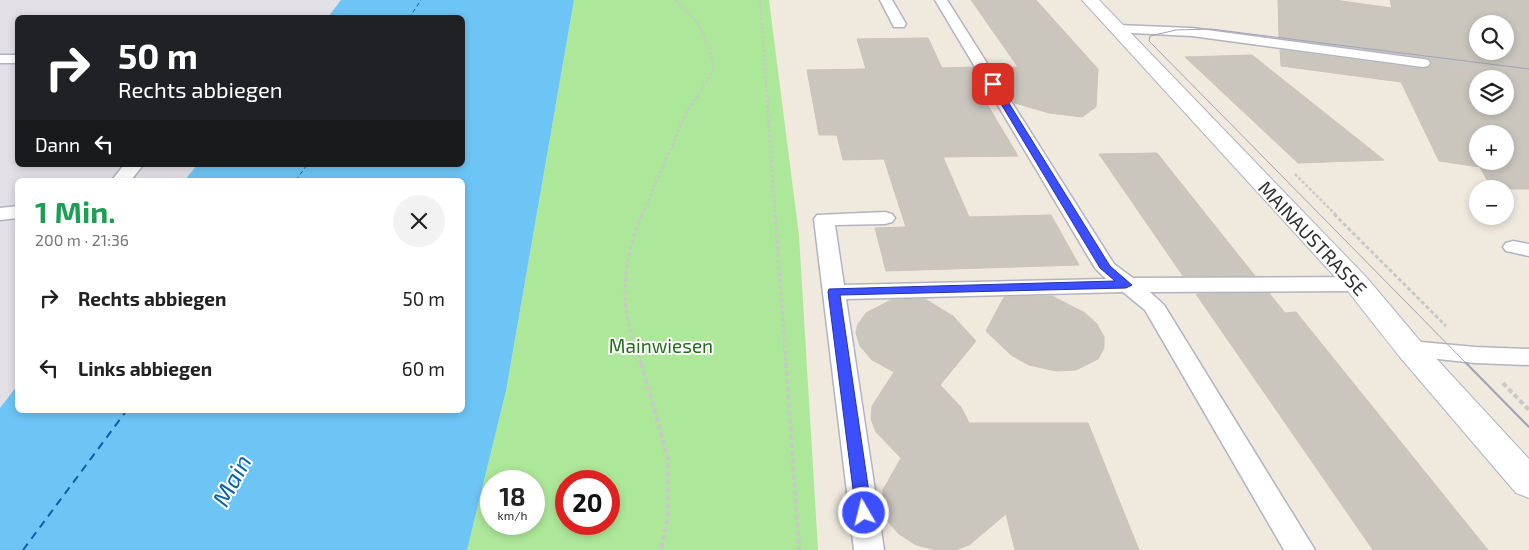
<!DOCTYPE html>
<html lang="de">
<meta charset="utf-8">
<style>
body{margin:0;font-family:"Exo 2",sans-serif;background:#f2f2f2;color:#222;height:100vh;display:flex;flex-direction:column;font-size:19px;white-space:nowrap}
*{box-sizing:border-box;margin:0}
p{font-size:16px;color:#767676}
.icon{flex:none;width:28px;height:28px;fill:none;stroke:currentColor;stroke-width:2;stroke-linecap:round;stroke-linejoin:round}
.map{position:relative;flex:1;overflow:hidden}
.panel{position:absolute;left:15px;top:178px;width:450px;height:235px;display:flex;flex-direction:column;background:#fff;border-radius:8px;box-shadow:0 2px 8px #0003}
.panel>*{flex:none}
.guide{position:absolute;left:15px;top:15px;width:450px;height:152px;border-radius:8px;box-shadow:0 2px 8px #0003;background:#202124;color:#fff;overflow:hidden}
.controls{position:absolute;left:1469px;top:15px;display:grid;gap:10px}
.controls a{display:grid;place-items:center;width:45px;height:45px;border-radius:50%;background:#fff;box-shadow:0 2px 8px #0003;font-size:25px}
.speed{position:absolute;left:480px;top:470px;display:flex;gap:10px;font-size:25px;font-weight:700;text-align:center}
.speed>*{display:grid;place-content:center;width:65px;height:65px;border-radius:50%;background:#fff;box-shadow:0 2px 8px #0003;line-height:1}
.speed small{font-size:12px;font-weight:400}
.speed .limit{border:8px solid #d22;background:#fff;color:#111}
.pin{position:absolute;display:grid;place-items:center;width:42px;height:42px;color:#fff;margin:-21px;border-radius:10px;box-shadow:0 2px 8px #0006}
.me{position:absolute;width:55px;margin:-28px;rotate:352deg;stroke-linejoin:round;filter:drop-shadow(0 0 4px #0008)}
.turn{display:flex;align-items:center;gap:18px;height:105px;padding:0 20px;font-size:22px}
.turn .icon{width:65px;height:65px;stroke-width:2.5}
.turn b{display:block;font-size:35px;line-height:42px}
.then{display:flex;align-items:center;height:48px;padding:0 20px;background:#0003;gap:10px;font-size:19px}
.round{display:grid;place-items:center;flex:none;width:52px;height:52px;border-radius:26px;background:#f2f2f2}
.summary{display:flex;align-items:center;justify-content:space-between;height:85px;padding:0 20px}
h1{font-size:30px;font-weight:700;line-height:38px;color:#1e9e55}
ul{padding:0;list-style:none}
li{display:flex;align-items:center;gap:15px;height:70px;padding:0 20px}
li div{flex:1}
li b{display:block;font-size:19px}
li em{font-style:normal}
.map>svg:first-child{display:block}
.industrial{fill:#e2dfe7}
.green{fill:#ade799;fill-rule:evenodd}
.water{fill:#6dc5f5}
.lines{fill:none;stroke-linecap:round;stroke-linejoin:round}
.ferry-far1{stroke:#0762a6;stroke-width:1;stroke-dasharray:4 3;stroke-linecap:butt}
.ferry{stroke:#0762a6;stroke-width:2;stroke-dasharray:8 6;stroke-linecap:butt}
.building{fill:#cac6be;stroke:#cac5b8;fill-rule:evenodd}
.lane-casing{stroke:#b2b3c1;stroke-width:3}
.secondary-casing{stroke:#b2b3c1;stroke-width:2}
.path-far3{stroke:#c8c8c8;stroke-width:2;stroke-dasharray:2.5 2;stroke-linecap:butt}
.path-far2{stroke:#c8c8c8;stroke-width:2.5;stroke-dasharray:3 2;stroke-linecap:butt}
.path-far1{stroke:#c8c8c8;stroke-width:3;stroke-dasharray:4 2.5;stroke-linecap:butt}
.path{stroke:#c8c8c8;stroke-width:4;stroke-dasharray:5 3;stroke-linecap:butt}
.lane{fill:#fff;fill-rule:evenodd}
.secondary{fill:#fff;fill-rule:evenodd}
.tram-far1{stroke:#a0a2b8;stroke-width:1}
.tram{stroke:#a0a2b8;stroke-width:2}
.route{fill:#3b4fff;stroke:#2633a6}
.labels{text-anchor:middle;dominant-baseline:central;stroke-width:4;stroke-linejoin:round;paint-order:stroke}
.street-label{font-size:19px;fill:#2d2d2d;stroke:#fff}
.park-label{font-size:19px;fill:#226f17;stroke:#fff}
.near-water-label{font-size:24px;font-style:italic;fill:#0762a6;stroke:#fff}
</style>
<div class="map">
<svg width="1529" height="550" viewBox="0 0 1529 550">
<rect width="100%" height="100%" fill="#efe9de"/>
<!-- industrial -->
<polygon class="industrial" points="0,0 341,0 328,17 18,18 18,165 197,165 185,180 18,180 17,386 0,408"/>
<!-- green -->
<path class="green" d="M 574,0 L 769,0 L 799,236 L 818,550 L 467,550 L 506,391 ZM 491,481 L 534,481 L 534,524 L 491,524 ZM 566,481 L 609,481 L 609,524 L 566,524 Z"/>
<!-- water -->
<polygon class="water" points="341,0 574,0 506,391 467,550 0,550 0,408 17,386 18,410 462,410 462,180 185,180 197,165 462,165 462,18 328,17"/>
<g class="lines">
<!-- ferry-far1 -->
<g class="ferry-far1">
<polyline points="409,18 421,0"/>
<polyline points="296,180 307,165"/>
</g>
<!-- ferry -->
<polyline class="ferry" points="23,550 127,410"/>
</g>
<!-- building -->
<g class="building">
<polygon points="971,0 1036,0 1098,69 1096,107 1082,117 1049,113 1015,103 992,67 1018,67"/>
<path d="M 1278,0 L 1334,0 L 1392,8 L 1390,0 L 1529,0 L 1529,189 L 1492,189 L 1480,167 L 1439,161 L 1401,82 L 1281,66 L 1280,50 L 1423,69 L 1430,67 L 1432,62 L 1428,58 L 1423,57 L 1279,38 ZM 1478,24 L 1505,24 L 1505,51 L 1478,51 ZM 1478,79 L 1505,79 L 1505,106 L 1478,106 ZM 1478,134 L 1505,134 L 1505,161 L 1478,161 Z"/>
<polygon points="928,38 942,68 973,67 990,96 981,94 1018,156 943,157 969,217 1051,215 1079,265 886,271 875,228 906,227 884,159 843,160 837,135 819,135 807,70 866,69 857,39"/>
<polygon points="1252,55 1384,160 1298,163 1185,57"/>
<polygon points="1157,153 1255,276 1183,276 1099,154"/>
<polygon points="1269,293 1285,313 1296,312 1488,550 1373,550 1196,294"/>
<polygon points="1052,296 1085,313 1097,324 1104,337 1104,348 1098,359 1076,370 1056,371 1029,365 1011,355 986,331 1004,297"/>
<polygon points="925,299 953,316 976,341 940,385 961,407 969,423 1088,423 1139,550 1015,550 1006,514 969,545 956,550 936,550 916,545 899,534 888,522 882,507 883,490 901,458 876,432 871,419 872,406 894,372 872,360 860,346 856,333 858,324 866,313 891,300"/>
</g>
<g class="lines">
<defs>
<g id="lane">
<polygon points="880,0 892,0 906,24 904,27 894,27"/>
<polygon points="935,0 947,0 1114,264 1133,278 1357,277 1365,279 1368,284 1365,289 1357,291 1150,292 1164,305 1315,550 1284,550 1145,310 1123,292 846,299 884,550 854,550 814,219 817,215 885,212 892,214 895,218 892,222 885,224 835,225 844,285 1106,279 1095,268"/>
<polygon points="1117,25 1192,28 1423,59 1428,60 1430,63 1428,66 1423,67 1192,36 1112,32 1110,29 1112,26"/>
<rect x="0" y="55" width="18" height="8"/>
<polygon points="124,165 143,165 131,180 112,180"/>
<polygon points="18,206 18,218 0,220 0,208"/>
<polygon points="1513,241 1529,244 1529,256 1506,251 1503,247 1506,243"/>
<polygon points="1410,341 1475,347 1529,349 1529,365 1475,363 1402,355 1398,349 1402,343"/>
</g>
<polygon id="secondary" points="1082,0 1099,0 1367,278 1421,342 1529,459 1529,498 1516,493 1399,356 1347,290"/>
</defs>
<!-- lane casing -->
<use href="#lane" class="lane-casing"/>
<!-- secondary casing -->
<use href="#secondary" class="secondary-casing"/>
<!-- path-far3 -->
<g class="path-far3">
<polyline points="676,0 699,25 709,48 714,70 697,96"/>
<polyline points="760,0 767,96"/>
<polyline points="1444,63 1529,73"/>
</g>
<!-- path-far2 -->
<g class="path-far2">
<polyline points="767,95 775,215"/>
<polyline points="1295,174 1336,215"/>
<polyline points="642,215 686,113 698,95"/>
</g>
<!-- path-far1 -->
<g class="path-far1">
<polyline points="775,214 786,364"/>
<polyline points="1334,214 1446,326"/>
<path d="M 641,364 C 636,348 630,332 627,316 C 621,283 629,244 642,214"/>
</g>
<!-- path -->
<g class="path">
<polyline points="641,363 668,459 668,514 661,550"/>
<polyline points="786,363 799,550"/>
<polyline points="1503,383 1529,410"/>
</g>
<!-- lane -->
<use href="#lane" class="lane"/>
<!-- secondary -->
<use href="#secondary" class="secondary"/>
<!-- tram-far1 -->
<polyline class="tram-far1" points="1467,364 1149,41 1150,36 1176,30 1211,29 1529,69"/>
<!-- tram -->
<polyline class="tram" points="1466,363 1529,427"/>
</g>
<!-- route -->
<polygon class="route" points="990,82 997,84 1110,266 1132,285 1126,288 840,295 872,513 869,518 864,520 859,518 856,513 828,292 829,289 1115,281 1100,268 989,84"/>
<g class="labels">
<!-- street labels -->
<g class="street-label">
<text transform="translate(1313 238) rotate(47)">MAINAUSTRASSE</text>
</g>
<!-- park labels -->
<g class="park-label">
<text x="661" y="345">Mainwiesen</text>
</g>
<!-- near-water labels -->
<g class="near-water-label">
<text transform="translate(231 480) rotate(-62)">Main</text>
</g>
</g>
</svg>
<div class="controls">
<a><svg class="icon" aria-label="search" viewBox="0 0 24 24"><circle cx="10" cy="10" r="6"/><path d="M15 15l6 6"/></svg></a>
<a><svg class="icon" aria-label="layers" viewBox="0 0 24 24"><path d="M12 4l9 5-9 5-9-5zM3 14l9 5 9-5"/></svg></a>
<a>+</a>
<a>−</a>
</div>
<div class="speed"><div>18<small>km/h</small></div><div class="limit">20</div></div>
<div class="pin" style="left:993px;top:84px;background:#d93025"><svg class="icon" aria-label="arrive" viewBox="0 0 24 24"><path d="M6 21V4h12l-3 4 3 4H6"/></svg></div>
<svg class="me" style="left:864px;top:513px" viewBox="-20 -20 40 40"><circle r="17" fill="#3b4fff" stroke="#fff" stroke-width="3"/><path d="M0-11L8 9 0 5-8 9z" fill="#fff"/></svg>
<div class="guide">
<div class="turn"><svg class="icon" aria-label="right" viewBox="0 0 24 24"><path d="M7 20v-9h11M14 6l5 5-5 5"/></svg><div><b>50 m</b>Rechts abbiegen</div></div>
<div class="then">Dann<svg class="icon" aria-label="left" viewBox="0 0 24 24"><path d="M17 20v-9H6M10 6l-5 5 5 5"/></svg></div>
</div>
<section class="panel">
<div class="summary"><div><h1>1 Min.</h1><p>200 m · 21:36</p></div><a class="round"><svg class="icon" aria-label="close" viewBox="0 0 24 24"><path d="M6 6l12 12M18 6L6 18"/></svg></a></div>
<ul>
<li><svg class="icon" aria-label="right" viewBox="0 0 24 24"><path d="M7 20v-9h11M14 6l5 5-5 5"/></svg><div><b>Rechts abbiegen</b></div><em>50 m</em></li>
<li><svg class="icon" aria-label="left" viewBox="0 0 24 24"><path d="M17 20v-9H6M10 6l-5 5 5 5"/></svg><div><b>Links abbiegen</b></div><em>60 m</em></li>
</ul>
</section>
</div>
